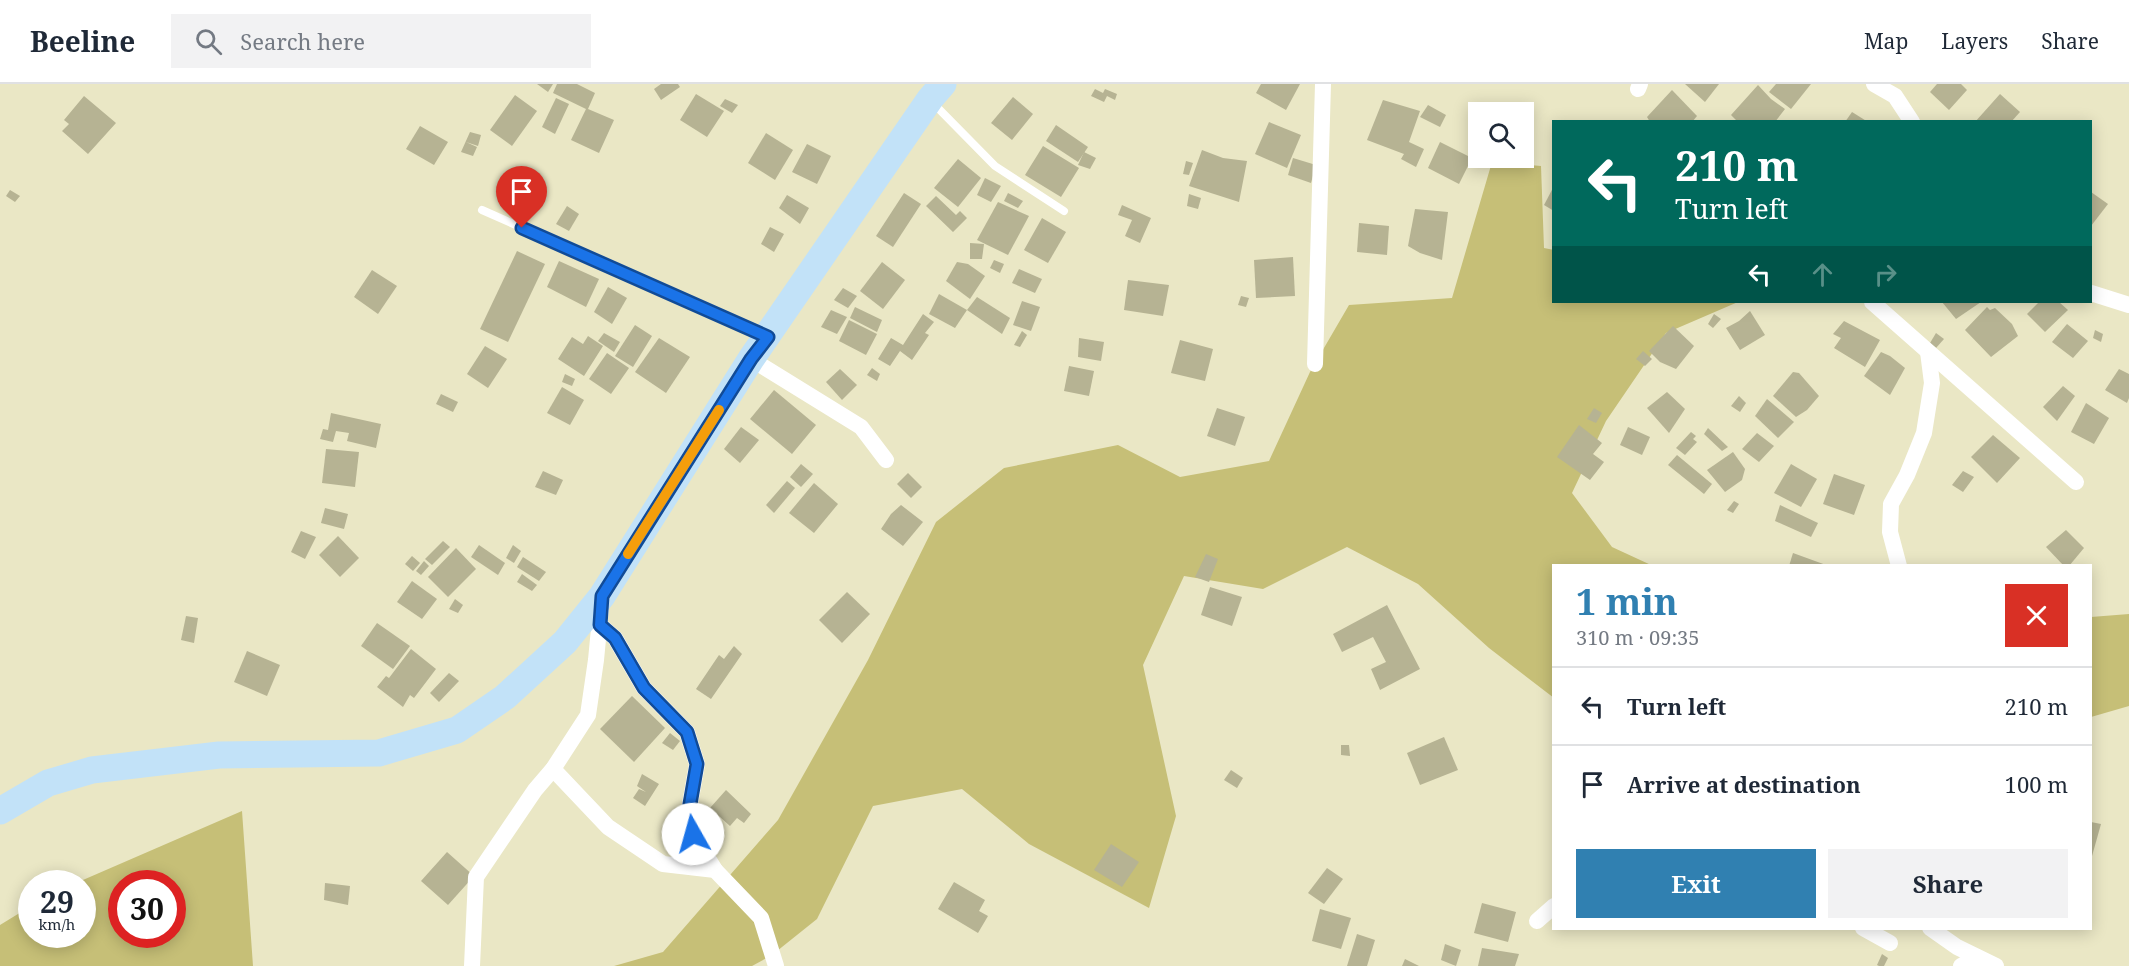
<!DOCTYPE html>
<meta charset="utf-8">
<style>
body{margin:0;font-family:"Noto Serif",serif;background:#f2f2f3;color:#1f2937;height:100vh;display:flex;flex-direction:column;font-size:22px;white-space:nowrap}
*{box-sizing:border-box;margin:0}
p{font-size:20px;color:#747a83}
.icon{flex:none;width:33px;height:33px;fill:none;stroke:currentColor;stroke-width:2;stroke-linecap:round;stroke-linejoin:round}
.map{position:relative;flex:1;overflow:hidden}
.details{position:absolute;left:1552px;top:480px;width:540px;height:366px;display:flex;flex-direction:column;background:#fff;border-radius:0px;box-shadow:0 3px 15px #0003}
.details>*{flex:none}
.hud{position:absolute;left:1552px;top:36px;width:540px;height:183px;border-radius:0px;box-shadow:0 3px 15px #0003;background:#00695c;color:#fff;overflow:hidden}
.controls{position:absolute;left:1468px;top:18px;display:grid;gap:12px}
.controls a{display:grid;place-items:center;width:66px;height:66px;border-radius:0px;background:#fff;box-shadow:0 3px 15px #0003;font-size:30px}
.speed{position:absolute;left:18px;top:786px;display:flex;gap:12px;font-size:30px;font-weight:700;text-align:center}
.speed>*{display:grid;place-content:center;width:78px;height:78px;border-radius:50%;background:#fff;box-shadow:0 3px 15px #0003;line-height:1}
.speed small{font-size:15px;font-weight:400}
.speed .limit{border:9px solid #d22;background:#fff;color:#111}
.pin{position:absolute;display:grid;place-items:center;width:51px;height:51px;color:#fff;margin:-62px -26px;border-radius:50% 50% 50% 0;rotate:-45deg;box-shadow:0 0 6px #0007}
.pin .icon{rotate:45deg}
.me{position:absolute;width:66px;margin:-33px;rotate:353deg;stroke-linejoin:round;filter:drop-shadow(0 0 4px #0008)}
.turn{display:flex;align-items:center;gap:21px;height:126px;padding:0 24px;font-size:27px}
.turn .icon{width:78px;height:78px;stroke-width:2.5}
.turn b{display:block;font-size:42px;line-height:51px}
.lanes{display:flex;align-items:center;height:57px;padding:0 24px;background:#0003;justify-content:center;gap:30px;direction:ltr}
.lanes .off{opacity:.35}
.round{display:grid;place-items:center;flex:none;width:63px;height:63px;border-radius:0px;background:#f2f2f3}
.overview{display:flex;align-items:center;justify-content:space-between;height:102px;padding:0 24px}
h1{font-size:36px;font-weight:700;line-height:45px;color:#3080b1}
.cta{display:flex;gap:12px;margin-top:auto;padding:12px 24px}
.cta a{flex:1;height:69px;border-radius:0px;background:#3080b1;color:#fff;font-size:24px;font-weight:700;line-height:69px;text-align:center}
.cta a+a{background:#f2f2f3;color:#1f2937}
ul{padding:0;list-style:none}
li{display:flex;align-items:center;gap:18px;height:78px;padding:0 24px;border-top:2px solid #e0e1e3}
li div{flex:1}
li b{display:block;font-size:22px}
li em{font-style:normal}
header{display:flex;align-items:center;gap:36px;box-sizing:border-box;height:84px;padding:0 30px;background:#fff;border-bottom:2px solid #e0e1e3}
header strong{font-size:28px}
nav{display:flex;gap:33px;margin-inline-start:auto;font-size:21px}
.search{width:420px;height:54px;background:#f2f2f3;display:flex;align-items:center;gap:15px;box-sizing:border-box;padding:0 21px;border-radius:0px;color:#747a83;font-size:22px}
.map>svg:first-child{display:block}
.green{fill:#c6bf77;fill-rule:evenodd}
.building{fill:#b6b393}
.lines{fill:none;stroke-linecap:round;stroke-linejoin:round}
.service{stroke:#fff;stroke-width:8}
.minor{stroke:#fff;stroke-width:16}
.trunk{stroke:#c2e2f8;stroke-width:27}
.route-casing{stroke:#114b97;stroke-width:15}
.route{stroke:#1a73e8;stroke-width:10}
.slow{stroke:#f59e0b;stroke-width:10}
</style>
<header>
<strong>Beeline</strong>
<div class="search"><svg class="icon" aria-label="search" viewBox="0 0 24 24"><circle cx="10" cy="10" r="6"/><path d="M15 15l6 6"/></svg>Search here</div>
<nav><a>Map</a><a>Layers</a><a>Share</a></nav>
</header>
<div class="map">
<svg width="2129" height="882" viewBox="0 0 2129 882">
<rect width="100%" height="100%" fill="#eae7c5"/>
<!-- green -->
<g class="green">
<polygon points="1492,78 1541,82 1544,164 1554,166 1554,218 1738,218 1666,249 1606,337 1572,409 1612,463 1651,481 1554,482 1554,614 1489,564 1418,500 1347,463 1263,505 1184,492 1143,581 1176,732 1149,824 1029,760 962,705 873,722 817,835 772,871 752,882 614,882 663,868 778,736 868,576 936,438 1004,384 1118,361 1180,393 1269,377 1310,288 1349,221 1452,214"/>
<polygon points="2129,530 2129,622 2091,633 2091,533"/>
<path d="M 242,727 L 253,882 L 0,882 L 0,841 L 31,822 L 32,850 L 82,850 L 82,800 L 76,799 ZM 122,800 L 172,800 L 172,850 L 122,850 Z"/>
</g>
<!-- building -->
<g class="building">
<polygon points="537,0 553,0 548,8"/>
<polygon points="557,0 577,0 595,9 588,25 614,36 599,69 571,56 586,25 553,9"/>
<polygon points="661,0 678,0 680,3 661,16 654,5"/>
<polygon points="1261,0 1300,0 1286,26 1256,9"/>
<polygon points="1685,0 1719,0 1705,18"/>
<polygon points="1776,0 1811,0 1791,25 1769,8"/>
<polygon points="1937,0 1961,0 1967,6 1949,26 1930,8"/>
<polygon points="1758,1 1771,15 1785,25 1775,38 1738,38 1731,31"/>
<polygon points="1095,5 1103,9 1105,5 1117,10 1115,16 1107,12 1104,18 1091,12"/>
<polygon points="1672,6 1697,32 1692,38 1650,38 1647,33"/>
<polygon points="696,10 724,27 707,53 680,36"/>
<polygon points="2000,10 2020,28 2011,38 1975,38"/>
<polygon points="515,11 537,27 512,62 490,46"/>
<polygon points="84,12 116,39 88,70 62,47 69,40 64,36"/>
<polygon points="1013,13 1033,30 1012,56 991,39"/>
<polygon points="556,14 569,20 555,50 542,43"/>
<polygon points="725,15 738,21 732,29 720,22"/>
<polygon points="1383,16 1420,27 1409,58 1424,65 1416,83 1401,75 1404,70 1367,56"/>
<polygon points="1428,21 1446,31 1440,43 1420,33"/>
<polygon points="1852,28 1868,38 1845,38"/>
<polygon points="1269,38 1301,51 1287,84 1255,70"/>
<polygon points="1056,41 1088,63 1078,78 1046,57"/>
<polygon points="420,42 448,58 434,81 406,65"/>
<polygon points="470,48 481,51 478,62 466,58 477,63 473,72 461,68"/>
<polygon points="766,49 793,66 775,96 748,79"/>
<polygon points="1440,58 1472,74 1459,100 1428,84"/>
<polygon points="807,60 831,72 817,100 792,88"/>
<polygon points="1043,62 1079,84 1061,113 1025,91"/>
<polygon points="1202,66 1223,74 1247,77 1239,118 1189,102"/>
<polygon points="1084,68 1096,74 1090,85 1078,81"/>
<polygon points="1293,74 1316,81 1311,99 1288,91"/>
<polygon points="958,75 981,94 958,123 934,104"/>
<polygon points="1186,77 1193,79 1189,91 1183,90"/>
<polygon points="510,94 540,105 530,133 500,121"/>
<polygon points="985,94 1001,102 991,118 977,111"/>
<polygon points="1554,102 1554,127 1544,121"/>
<polygon points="10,106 20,112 15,118 6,112"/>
<polygon points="2091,108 2108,120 2091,142"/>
<polygon points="904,109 921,120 893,163 876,152"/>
<polygon points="1008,109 1023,117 1018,124 1004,117"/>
<polygon points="1189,110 1201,114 1198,125 1187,122"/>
<polygon points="787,111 809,124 800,140 779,124"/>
<polygon points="936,112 956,131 960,127 967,134 953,148 926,122"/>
<polygon points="998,118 1029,132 1008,171 977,156"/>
<polygon points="1122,121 1151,134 1140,159 1125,152 1132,136 1118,131"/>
<polygon points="567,122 579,130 569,147 556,140"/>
<polygon points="1415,125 1448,128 1442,176 1420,169 1408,162"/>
<polygon points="1042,134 1066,148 1048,179 1024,166"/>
<polygon points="1359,139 1389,142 1387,171 1357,168"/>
<polygon points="770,143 784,150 774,168 761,160"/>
<polygon points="970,159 984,160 982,175 970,175"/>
<polygon points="517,167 545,180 508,258 480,245"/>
<polygon points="1293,173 1295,212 1256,214 1254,176"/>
<polygon points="994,176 1004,180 1000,189 990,184"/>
<polygon points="559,177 599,195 586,223 547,203"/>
<polygon points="882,178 905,196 883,225 860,207"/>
<polygon points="957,178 968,180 985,192 970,215 946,197"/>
<polygon points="1019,185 1042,195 1035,209 1012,199"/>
<polygon points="372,186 397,202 378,230 354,213"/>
<polygon points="1128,196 1169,201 1163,232 1124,226"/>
<polygon points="608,203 627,214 612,240 594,228"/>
<polygon points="843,204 857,212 848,224 834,216"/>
<polygon points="939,210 967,226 955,244 929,230"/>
<polygon points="1241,212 1249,214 1246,223 1238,221"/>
<polygon points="977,213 1010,234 1002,250 967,226"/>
<polygon points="1022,217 1040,223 1031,247 1013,241"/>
<polygon points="1942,218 1981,218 1956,235"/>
<polygon points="2039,218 2059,218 2068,226 2045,248 2027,230"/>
<polygon points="855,223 882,236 877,248 850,234"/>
<polygon points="1987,223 1990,226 1995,224 2012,240 2018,252 1991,273 1965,246"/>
<polygon points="831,226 847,233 837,250 821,243"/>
<polygon points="1750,227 1765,251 1740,266 1726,244 1739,237"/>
<polygon points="923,230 934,238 925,249 929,251 912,276 900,267 890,282 878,275 891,254 903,261"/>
<polygon points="1714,230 1721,235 1713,244 1708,240"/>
<polygon points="849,236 877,250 866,271 839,257"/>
<polygon points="1844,237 1880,256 1865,283 1834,264 1841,254 1833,250"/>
<polygon points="2067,240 2088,257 2073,274 2052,258"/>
<polygon points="635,241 652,252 633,283 615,272"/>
<polygon points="1673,242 1694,262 1676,285 1660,278 1649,267"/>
<polygon points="2095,246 2103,250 2101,258 2093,254"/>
<polygon points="1022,247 1027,251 1020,263 1014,261"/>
<polygon points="604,249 620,258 614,268 598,257"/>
<polygon points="1936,249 1944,255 1936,264 1930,259"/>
<polygon points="588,252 603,262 584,292 558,275 572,253 583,260"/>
<polygon points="659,254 690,273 666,309 635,288"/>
<polygon points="1079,254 1104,258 1101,277 1078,273"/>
<polygon points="1180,256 1213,265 1205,297 1171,289"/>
<polygon points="485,262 507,275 488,304 467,290"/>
<polygon points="1643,267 1652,275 1645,282 1636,275"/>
<polygon points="1881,268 1890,272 1905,284 1890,311 1864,292"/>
<polygon points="607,269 629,284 611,310 589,295"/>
<polygon points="1069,282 1094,287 1089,312 1064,307"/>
<polygon points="872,284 880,290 877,297 867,291"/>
<polygon points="840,285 857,301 842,316 826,298"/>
<polygon points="2119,285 2129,290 2129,314 2127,319 2105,306"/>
<polygon points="1793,288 1799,289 1819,312 1807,326 1796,333 1773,312"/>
<polygon points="565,290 575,295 572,302 562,298"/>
<polygon points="2063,302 2075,312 2057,337 2043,323"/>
<polygon points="562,303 584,316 570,341 547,329"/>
<polygon points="774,306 816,341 792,370 750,335"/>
<polygon points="1667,308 1685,325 1669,349 1647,324"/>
<polygon points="441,310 458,318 453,328 436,320"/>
<polygon points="1739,312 1746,319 1740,328 1731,322"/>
<polygon points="1767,315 1794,338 1778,354 1755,332"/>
<polygon points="2086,319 2109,334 2094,360 2071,348"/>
<polygon points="1217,324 1245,333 1235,362 1207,352"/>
<polygon points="1594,324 1602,329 1596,339 1587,335"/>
<polygon points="331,329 381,340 376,364 347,357 349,349 336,347 333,358 320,355 323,345 328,346"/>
<polygon points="1579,341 1602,359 1593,370 1604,378 1590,396 1557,373"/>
<polygon points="741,343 759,356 740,379 724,365"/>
<polygon points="1628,343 1650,353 1642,371 1620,361"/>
<polygon points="1708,344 1728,363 1722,367 1704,350"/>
<polygon points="1691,348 1696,352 1693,355 1697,358 1685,371 1676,364"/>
<polygon points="1757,349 1774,362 1759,378 1742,365"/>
<polygon points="1993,351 2020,374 1997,399 1971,373"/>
<polygon points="326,365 359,368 355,403 322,399"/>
<polygon points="1733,368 1745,385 1742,396 1725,408 1707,386"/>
<polygon points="1677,371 1712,400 1704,410 1668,381"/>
<polygon points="801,380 813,390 801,403 790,393"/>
<polygon points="1791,380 1817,395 1801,423 1774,409"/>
<polygon points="543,387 563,396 556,411 535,403"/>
<polygon points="1963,387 1974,393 1963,408 1952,401"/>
<polygon points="908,389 922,403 911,414 897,400"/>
<polygon points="1834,390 1865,401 1854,431 1823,420"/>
<polygon points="787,397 795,404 774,429 766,421"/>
<polygon points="814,399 838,420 814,449 789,429"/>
<polygon points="1734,417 1739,420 1733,429 1727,426"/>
<polygon points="901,421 923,438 903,462 881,445 891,430"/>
<polygon points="1780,421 1818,439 1811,453 1775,437"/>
<polygon points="325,424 348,430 344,445 321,439"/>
<polygon points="2066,446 2084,464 2069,482 2064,482 2046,463"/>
<polygon points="301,447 316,453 305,475 291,468"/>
<polygon points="338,452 359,474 340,493 319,471"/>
<polygon points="443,457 450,463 432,481 425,475"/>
<polygon points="479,461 505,479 498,491 471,473"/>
<polygon points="513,461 521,467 514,479 506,474"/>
<polygon points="456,464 476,485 448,513 428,493"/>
<polygon points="1793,469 1826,481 1826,482 1789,482"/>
<polygon points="1206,470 1218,475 1209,498 1195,493"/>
<polygon points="412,472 420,479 413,487 405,480"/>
<polygon points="523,473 546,488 539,497 517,483"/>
<polygon points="424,477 429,482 421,491 416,487"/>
<polygon points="522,490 537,501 532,507 517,498"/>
<polygon points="412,497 437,515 422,535 397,518"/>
<polygon points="1210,503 1242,513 1232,542 1201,531"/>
<polygon points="847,508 870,530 842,559 819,536"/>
<polygon points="455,515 463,521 458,529 449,525"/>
<polygon points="1387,521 1420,585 1380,606 1371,585 1386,578 1373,553 1342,568 1333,550"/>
<polygon points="186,532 198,534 194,559 181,556"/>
<polygon points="377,539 410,562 393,585 361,562"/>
<polygon points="734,562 742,570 711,615 696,605 719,571 724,575"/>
<polygon points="411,565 436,585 414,614 410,611 403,623 377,603 386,592 389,594"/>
<polygon points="247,567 280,581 267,612 234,598"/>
<polygon points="449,589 459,597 439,618 430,609"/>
<polygon points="632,612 665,644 634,678 600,645"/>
<polygon points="670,649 680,657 673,666 662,659"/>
<polygon points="1444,653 1458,686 1420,701 1407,669"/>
<polygon points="1341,661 1349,661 1350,672 1341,671"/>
<polygon points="1231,686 1243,694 1237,704 1224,696"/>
<polygon points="642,690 659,700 645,722 633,714 639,705 646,708 637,702"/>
<polygon points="726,706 751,730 744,739 737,734 730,742 710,724"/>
<polygon points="2091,738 2101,740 2092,772 2091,772"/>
<polygon points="1111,760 1139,778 1122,803 1094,786"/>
<polygon points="447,768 474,792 448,821 421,797"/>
<polygon points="1327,784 1343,795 1324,820 1308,809"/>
<polygon points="954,798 985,816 979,827 988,832 978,849 938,825"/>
<polygon points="325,799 350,802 348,821 324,816"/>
<polygon points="1482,819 1516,828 1508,858 1474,849"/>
<polygon points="1320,825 1351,834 1341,865 1312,857"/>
<polygon points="1357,850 1375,856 1367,882 1347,882"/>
<polygon points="1445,860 1461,866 1456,882 1441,876"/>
<polygon points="1482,864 1519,870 1515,882 1478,882"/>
<polygon points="1882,870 1888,874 1884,882 1879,882 1877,881"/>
<polygon points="1405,875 1419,882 1402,882"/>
</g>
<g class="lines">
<!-- service -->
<g class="service">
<polyline points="932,18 995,82 1064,127"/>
<polyline points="482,126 762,250"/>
</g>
<!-- minor -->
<g class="minor">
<polyline points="1874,0 1895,12 1912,38"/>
<polyline points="1638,5 1640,0"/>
<polyline points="2091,209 2129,221"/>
<polyline points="1872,218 2076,398"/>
<polyline points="751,275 861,343 886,376"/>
<polyline points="1315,280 1323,0"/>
<polyline points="1899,482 1890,448 1891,420 1907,391 1924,349 1932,299 1928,268"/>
<polyline points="600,541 615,554 644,604 687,648 697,680 690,720 693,750 715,786"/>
<polyline points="553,685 608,743 663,780 715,786 761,834 776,882"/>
<polyline points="1537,837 1554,822"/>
<polyline points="1863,844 1890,859"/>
<polyline points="1930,844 1957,863 1996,882"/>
<polyline points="472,882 476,793 535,706 553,685 588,631 596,576 602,513"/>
<polyline points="1961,882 1977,873"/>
</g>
<!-- trunk -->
<polyline class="trunk" points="0,727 48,699 92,686 219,671 379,669 457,646 505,613 565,558 602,512 751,275 930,15 943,0"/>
</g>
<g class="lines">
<defs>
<polyline id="route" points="522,144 768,253 751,275 602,512 600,541 615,554 644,604 687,648 697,680 690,720 693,750"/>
</defs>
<!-- route casing -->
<use href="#route" class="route-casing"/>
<!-- route -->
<use href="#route" class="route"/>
<!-- slow -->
<polyline class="slow" points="628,470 719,326"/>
</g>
</svg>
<div class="controls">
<a><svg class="icon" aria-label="search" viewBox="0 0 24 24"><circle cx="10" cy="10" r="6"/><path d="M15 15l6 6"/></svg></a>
</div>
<div class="speed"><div>29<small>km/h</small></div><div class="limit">30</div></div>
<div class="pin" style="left:522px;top:144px;background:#d93025"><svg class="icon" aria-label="arrive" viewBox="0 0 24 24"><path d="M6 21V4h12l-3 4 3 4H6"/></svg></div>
<svg class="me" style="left:693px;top:750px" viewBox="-20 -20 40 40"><circle r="19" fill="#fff"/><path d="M0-13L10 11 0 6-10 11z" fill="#1a73e8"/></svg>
<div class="hud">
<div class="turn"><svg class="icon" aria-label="left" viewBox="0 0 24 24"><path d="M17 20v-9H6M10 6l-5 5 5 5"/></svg><div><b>210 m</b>Turn left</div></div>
<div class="lanes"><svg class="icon" aria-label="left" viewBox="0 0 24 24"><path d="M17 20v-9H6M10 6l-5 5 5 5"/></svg><svg class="icon off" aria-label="ahead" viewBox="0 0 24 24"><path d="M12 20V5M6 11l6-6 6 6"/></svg><svg class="icon off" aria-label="right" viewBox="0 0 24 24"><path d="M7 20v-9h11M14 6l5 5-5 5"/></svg></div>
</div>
<section class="details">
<div class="overview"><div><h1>1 min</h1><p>310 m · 09:35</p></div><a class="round" style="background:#d93025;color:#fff"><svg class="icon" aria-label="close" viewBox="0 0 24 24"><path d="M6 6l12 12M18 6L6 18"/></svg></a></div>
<ul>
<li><svg class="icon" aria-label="left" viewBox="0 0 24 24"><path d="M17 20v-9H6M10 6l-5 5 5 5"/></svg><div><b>Turn left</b></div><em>210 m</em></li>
<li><svg class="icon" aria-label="arrive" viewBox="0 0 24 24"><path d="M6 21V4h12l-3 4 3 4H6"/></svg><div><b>Arrive at destination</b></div><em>100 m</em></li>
</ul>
<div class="cta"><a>Exit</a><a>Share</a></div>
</section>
</div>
